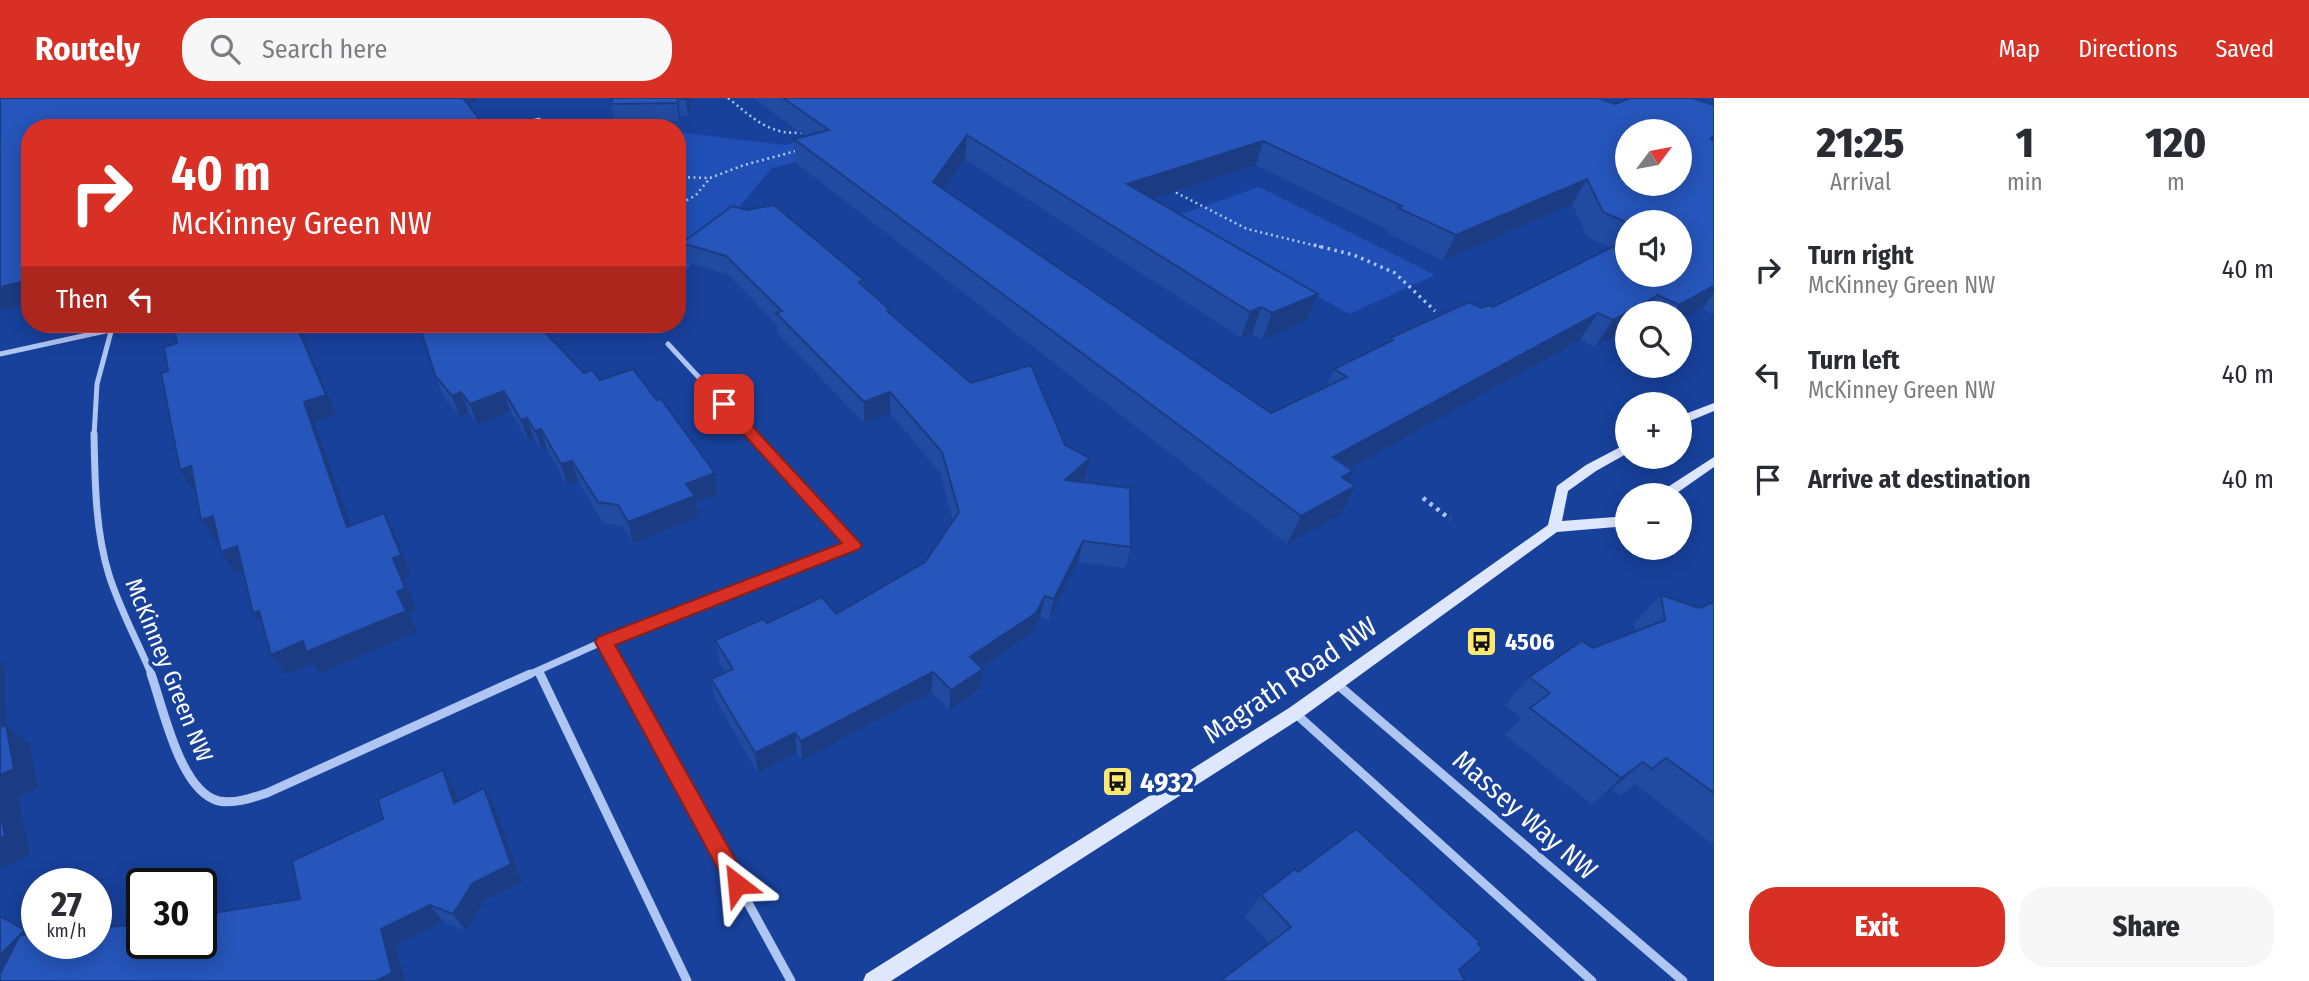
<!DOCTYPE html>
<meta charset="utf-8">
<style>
body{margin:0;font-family:"Fira Sans Condensed",sans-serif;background:#f7f7f7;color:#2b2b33;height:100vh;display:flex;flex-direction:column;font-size:26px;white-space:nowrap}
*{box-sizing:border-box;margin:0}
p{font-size:23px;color:#7c7c81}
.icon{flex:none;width:38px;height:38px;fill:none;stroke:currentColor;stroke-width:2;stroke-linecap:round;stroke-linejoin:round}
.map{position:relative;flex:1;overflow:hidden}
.side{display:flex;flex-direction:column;background:#fff;width:595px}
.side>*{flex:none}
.top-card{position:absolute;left:21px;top:21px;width:665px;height:214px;border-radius:28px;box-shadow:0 4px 18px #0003;background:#d93025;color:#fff;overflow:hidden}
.needle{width:46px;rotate:58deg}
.controls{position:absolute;left:1615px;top:21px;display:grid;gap:14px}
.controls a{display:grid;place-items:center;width:77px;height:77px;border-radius:50%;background:#fff;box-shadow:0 4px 18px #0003;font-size:35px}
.speed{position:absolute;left:21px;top:770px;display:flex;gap:14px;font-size:35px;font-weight:700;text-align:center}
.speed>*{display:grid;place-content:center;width:91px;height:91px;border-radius:50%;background:#fff;box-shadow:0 4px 18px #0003;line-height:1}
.speed small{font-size:18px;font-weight:400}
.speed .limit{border:4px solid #111;border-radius:10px;background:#fff;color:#111}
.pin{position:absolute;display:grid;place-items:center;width:60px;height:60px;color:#fff;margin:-30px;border-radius:14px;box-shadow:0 4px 10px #0006}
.me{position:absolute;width:77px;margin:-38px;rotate:331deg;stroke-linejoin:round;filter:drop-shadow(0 0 5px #0008)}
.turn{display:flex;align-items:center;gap:24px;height:147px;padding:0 35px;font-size:32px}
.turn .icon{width:91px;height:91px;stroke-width:2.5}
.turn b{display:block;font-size:49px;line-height:60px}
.then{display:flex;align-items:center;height:66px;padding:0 35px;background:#0003;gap:14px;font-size:26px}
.eta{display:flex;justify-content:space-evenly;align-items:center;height:119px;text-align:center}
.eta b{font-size:42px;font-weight:800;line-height:49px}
.button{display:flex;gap:14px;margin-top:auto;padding:14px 35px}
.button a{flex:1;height:80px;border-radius:28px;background:#d93025;color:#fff;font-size:28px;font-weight:800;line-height:80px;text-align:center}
.button a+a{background:#f7f7f7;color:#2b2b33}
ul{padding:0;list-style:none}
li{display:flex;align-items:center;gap:21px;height:105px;padding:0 35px}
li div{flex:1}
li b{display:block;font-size:26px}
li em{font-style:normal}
header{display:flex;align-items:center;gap:42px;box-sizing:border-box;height:98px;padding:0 35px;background:#d93025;color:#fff}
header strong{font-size:33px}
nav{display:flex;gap:38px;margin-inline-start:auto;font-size:24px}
.search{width:490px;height:63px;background:#f7f7f7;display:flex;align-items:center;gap:18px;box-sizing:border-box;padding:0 24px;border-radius:28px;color:#7c7c81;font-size:26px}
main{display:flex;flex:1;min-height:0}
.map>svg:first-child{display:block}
.green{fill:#2050b6}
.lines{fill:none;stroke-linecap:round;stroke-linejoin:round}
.path-far2{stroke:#afc5f2;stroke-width:2.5;stroke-dasharray:2 3.5;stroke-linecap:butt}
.path-far1{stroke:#afc5f2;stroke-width:3.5;stroke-dasharray:2.5 4.5;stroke-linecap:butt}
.path{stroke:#afc5f2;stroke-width:4.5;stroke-dasharray:3.5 5;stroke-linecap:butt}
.street-far3{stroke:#afc5f2;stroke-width:4.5}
.street-far2{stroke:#afc5f2;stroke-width:5}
.street-far1{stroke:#afc5f2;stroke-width:7}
.street{stroke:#afc5f2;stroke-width:9}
.secondary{fill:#dee7fc;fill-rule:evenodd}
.wall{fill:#214aa1;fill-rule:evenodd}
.shaded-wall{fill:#1b3c83}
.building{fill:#2656bb;stroke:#1b3c83;stroke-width:2;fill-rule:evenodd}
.route{fill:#d93025;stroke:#8d1f18;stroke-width:2}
.labels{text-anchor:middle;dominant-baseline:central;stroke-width:7;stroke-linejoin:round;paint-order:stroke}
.poi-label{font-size:24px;font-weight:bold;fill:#fff;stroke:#18419c;text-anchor:start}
.street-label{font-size:24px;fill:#fff;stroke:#18419c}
.near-street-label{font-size:28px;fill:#fff;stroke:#18419c}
.near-poi-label{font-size:28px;font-weight:bold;fill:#fff;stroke:#18419c;text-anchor:start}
</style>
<header>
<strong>Routely</strong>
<div class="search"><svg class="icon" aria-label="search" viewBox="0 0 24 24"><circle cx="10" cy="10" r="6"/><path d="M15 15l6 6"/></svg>Search here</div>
<nav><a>Map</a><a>Directions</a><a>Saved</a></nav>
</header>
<main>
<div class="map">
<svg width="1714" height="883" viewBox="0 0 1714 883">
<rect width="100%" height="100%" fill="#18419c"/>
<!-- green -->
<g class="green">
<polygon points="958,0 1032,0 772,70 677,183 677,34 785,47"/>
<polygon points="1259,89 1435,177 1349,216 1176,118"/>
</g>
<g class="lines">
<!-- path-far2 -->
<g class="path-far2">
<path d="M 728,0 C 753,20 771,39 805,34"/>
<polyline points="677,79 710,80 744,67 800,52"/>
<polyline points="1171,92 1247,131 1321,149"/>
<polyline points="677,108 696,97 710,80"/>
<polyline points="677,109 683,114 677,122"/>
</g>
<!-- path-far1 -->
<g class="path-far1">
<polyline points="1314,147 1354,157 1395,175 1435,213"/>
<polyline points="138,229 161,226"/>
</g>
<!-- path -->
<polyline class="path" points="1423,400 1450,421"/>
<!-- street-far3 -->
<polyline class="street-far3" points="507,30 539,22"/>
<!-- street-far2 -->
<g class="street-far2">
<polyline points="668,246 753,338"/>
<polyline points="0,256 110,232"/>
<polyline points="94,338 97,286 113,226"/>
</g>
<!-- street-far1 -->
<g class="street-far1">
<path d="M 94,336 C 95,382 95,432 109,477 C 120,512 138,544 152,578"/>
<polyline points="604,543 623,578"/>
<polyline points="538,573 540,578"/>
<polyline points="526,578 604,543 854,447 751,336"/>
</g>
<!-- street -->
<g class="street">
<path d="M 151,576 C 163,609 180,694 219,703 C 235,706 252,700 267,695 L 530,576"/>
<polyline points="540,576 687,883"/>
<polyline points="622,576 791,883"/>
<polyline points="1337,586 1683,883"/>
<polyline points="1295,615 1592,883"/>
</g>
<!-- secondary -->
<g class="secondary">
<polygon points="1714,305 1714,313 1680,327 1680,318"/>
<polygon points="1628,345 1628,355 1596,373 1568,393 1562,423 1628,418 1628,428 1557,434 1301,620 891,883 863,883 866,876 1289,610 1548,427 1557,388 1586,367"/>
<polygon points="1714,359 1714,369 1674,397 1658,397 1660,394"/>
</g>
</g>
<!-- wall -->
<g class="wall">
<polygon points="613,0 693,0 688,18 680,18 679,23 614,23 611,6"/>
<path d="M 753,0 L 1598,0 L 1615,6 L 1714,7 L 1714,216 L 1702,211 L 1680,223 L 1680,215 L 1628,215 L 1628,231 L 1595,249 L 1580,242 L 1349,370 L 1353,373 L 1348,383 L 1341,416 L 1287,446 L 796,65 L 794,41 L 805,38 ZM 965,61 L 1241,240 L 1252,236 L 1262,242 L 1307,222 L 1318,196 L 1153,101 L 1256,67 L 1388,132 L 1387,135 L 1443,163 L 1572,106 L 1588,139 L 1610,150 L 1493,209 L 1482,210 L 1390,240 L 1388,244 L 1334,271 L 1326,289 L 1271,315 L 944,91 ZM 1628,124 L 1680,124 L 1628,177 Z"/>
<polygon points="682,145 864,182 864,189 890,212 890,215 971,285 1065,347 1090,360 1085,381 1082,384 1131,449 1125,470 1078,464 1049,522 1040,519 1032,535 982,570 980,591 949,612 931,594 802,662 797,655 758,675 715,601 711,581 726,574 719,563 715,542 767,525 836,516 925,464 953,423 940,375 890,315 864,325 778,235 777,227 729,177 685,164"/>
<polygon points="419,226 540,226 538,227 584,275 600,282 715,375 718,396 696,404 698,419 633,445 623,428 603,425 578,383 567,387 547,351 542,353 534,341 528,343 510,313 477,327 469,315 460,318 443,298 435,277"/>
<polygon points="1661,497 1699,510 1714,504 1714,743 1711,745 1635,686 1621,698 1612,691 1592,707 1505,637 1521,620 1505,607 1529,579 1593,550 1635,534 1634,525"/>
<polygon points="443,672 455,692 458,702 484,690 495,709 522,784 484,803 466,833 443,824 396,847 405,883 0,883 32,836 135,827 300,801 383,721"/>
<polygon points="1298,774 1459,872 1269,845 1245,819 1261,797"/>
</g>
<!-- shaded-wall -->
<g class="shaded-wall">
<polygon points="458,0 476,0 477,3 460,7"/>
<polygon points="686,0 693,0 688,18 686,1"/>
<polygon points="678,1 680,18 679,23 677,5"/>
<polygon points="967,37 965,61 932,109 933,84"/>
<polygon points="1263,43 1256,67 1122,111 1127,86"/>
<polygon points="1587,81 1572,106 1443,163 1456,137"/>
<polygon points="30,182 30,206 0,213 0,189"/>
<polygon points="1714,188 1714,195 1702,211 1680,223 1680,215 1673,215 1679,207"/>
<polygon points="1318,196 1307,222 1262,242 1272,215"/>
<polygon points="1658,197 1645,215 1628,215 1628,231 1595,249 1613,222"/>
<polygon points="1261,209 1252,236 1241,240 1250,214"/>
<polygon points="1598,215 1580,242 1319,387 1333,359"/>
<polygon points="296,226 298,226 336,317 314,324 359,449 347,429 304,304"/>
<polygon points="504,293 510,313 477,327 470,306"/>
<polygon points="461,294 469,315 460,318 452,298"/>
<polygon points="890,294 890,315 864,325 864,304"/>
<polygon points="527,320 534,341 528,343 521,322"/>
<polygon points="541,331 547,351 542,353 535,333"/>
<polygon points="1090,360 1085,381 1061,402 1065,382"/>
<polygon points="572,363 578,383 567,387 561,366"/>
<polygon points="191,368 205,389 194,393 180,372"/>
<polygon points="1353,373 1343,395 1355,388 1341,416 1287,446 1301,418 1342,379"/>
<polygon points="715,375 718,396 696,404 698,419 633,445 628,424 686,386"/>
<polygon points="384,415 395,436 411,478 404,481 416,511 408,514 417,534 320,575 314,565 286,577 271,557 397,494 393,460"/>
<polygon points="213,418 227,439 215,443 201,422"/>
<polygon points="1083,443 1078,464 1049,522 1054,501"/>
<polygon points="237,448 252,469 235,475 221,454"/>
<polygon points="1045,498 1040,519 1032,535 968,579 970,559"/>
<polygon points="259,513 268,535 253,515"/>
<polygon points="0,564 5,568 6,627 29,646 38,690 18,699 30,756 0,771"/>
<polygon points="983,571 980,591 949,612 951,592"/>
<polygon points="933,574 931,594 802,662 801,643"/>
<polygon points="795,635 797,655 758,675 755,655"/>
<polygon points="1666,660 1635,686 1621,698 1652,671"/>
<polygon points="1643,664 1612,691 1592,707 1621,680"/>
<polygon points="443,672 455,692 465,723 454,705"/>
<polygon points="484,690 495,709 522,784 484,803 466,833 453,816"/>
<polygon points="430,807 443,824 396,847 405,883 376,883 381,831"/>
<polygon points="25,832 37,839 0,883 0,857"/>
</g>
<!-- building -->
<g class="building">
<polygon points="0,0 463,0 486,30 30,30 30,182 0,189"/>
<polygon points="613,0 686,0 686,1 678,1 677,5 611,6"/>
<path d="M 783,0 L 1598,0 L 1615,6 L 1631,0 L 1693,0 L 1714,7 L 1714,38 L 1711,40 L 1714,41 L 1712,42 L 1714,43 L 1714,188 L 1679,207 L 1658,197 L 1613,222 L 1598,215 L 1333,359 L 1353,373 L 1342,379 L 1355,388 L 1301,418 L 794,41 L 829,32 ZM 1628,33 L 1680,33 L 1680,86 L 1628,86 ZM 967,37 L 1250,214 L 1261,209 L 1272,215 L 1318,196 L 1127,86 L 1263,43 L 1402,108 L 1398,110 L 1456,137 L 1587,81 L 1603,114 L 1628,125 L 1680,124 L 1680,177 L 1628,177 L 1628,141 L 1493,209 L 1489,207 L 1482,210 L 1469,204 L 1390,240 L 1393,242 L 1334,271 L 1347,279 L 1271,315 L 933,84 Z"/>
<polygon points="774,107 864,182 859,184 890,212 887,213 971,285 1031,267 1065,347 1090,360 1065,382 1130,390 1131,449 1083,443 1054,501 1045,498 1036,515 970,559 983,571 951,592 933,574 801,643 795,635 755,655 711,581 733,571 715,542 763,521 767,525 822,499 836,516 925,464 959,414 942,354 890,294 864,304 776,215 782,213 726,158 682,145 732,108 747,112"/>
<polygon points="173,226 296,226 326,297 304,304 347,429 384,415 401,457 393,460 405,490 397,494 406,513 306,554 303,543 271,557 259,513 253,515 237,448 221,454 213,418 201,422 191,368 180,372 161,275 168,273 164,249 177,245"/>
<polygon points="419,226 537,226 584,275 592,272 600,282 633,271 657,302 661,301 715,375 686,386 695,398 628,424 618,407 598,404 572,363 561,366 541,331 535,333 527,320 521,322 504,293 470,306 461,294 452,298 435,277"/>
<polygon points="1661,497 1699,510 1714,504 1714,695 1666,660 1652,671 1643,664 1621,680 1530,610 1550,595 1529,579 1582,543 1593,550 1665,522"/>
<polygon points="6,627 14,671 0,677 0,629"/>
<polygon points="443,672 454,705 484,690 511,766 473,785 453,816 430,807 381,831 392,875 376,883 0,883 0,876 20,837 37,836 37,845 96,845 96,830 142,826 142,845 201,845 201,817 300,801 292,763 383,721 378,701"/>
<polygon points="0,711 5,738 0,740"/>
<polygon points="1356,731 1480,844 1478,846 1483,851 1459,872 1465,883 1220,883 1291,829 1261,797 1295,771 1298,774"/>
<polygon points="0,818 25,832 0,857"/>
</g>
<!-- route -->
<polygon class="route" points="724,302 729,303 862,447 859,451 615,547 745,779 748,786 745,793 737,796 730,793 595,544 598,539 842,445 719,309 719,303"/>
<!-- icons -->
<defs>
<symbol id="bus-square" viewBox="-11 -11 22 22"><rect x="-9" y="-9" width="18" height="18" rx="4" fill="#ffe870" stroke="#18419c"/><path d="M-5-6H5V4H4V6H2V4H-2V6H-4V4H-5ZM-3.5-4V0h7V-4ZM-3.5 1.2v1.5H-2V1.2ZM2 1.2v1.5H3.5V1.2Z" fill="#111"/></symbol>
</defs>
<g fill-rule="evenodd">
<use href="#bus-square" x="1464" y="526" width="35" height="35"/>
<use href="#bus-square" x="1100" y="666" width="35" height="35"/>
</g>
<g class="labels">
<!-- poi labels -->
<g class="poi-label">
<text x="1505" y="544">4506</text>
</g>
<!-- street labels -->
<g class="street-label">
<text transform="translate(169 572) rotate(68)">McKinney Green NW</text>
</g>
<!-- near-street labels -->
<g class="near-street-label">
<text transform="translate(1290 582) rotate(-34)">Magrath Road NW</text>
<text transform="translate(1525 717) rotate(41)">Massey Way NW</text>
</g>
<!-- near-poi labels -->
<g class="near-poi-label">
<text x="1140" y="684">4932</text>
</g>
</g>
</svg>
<div class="controls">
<a><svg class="needle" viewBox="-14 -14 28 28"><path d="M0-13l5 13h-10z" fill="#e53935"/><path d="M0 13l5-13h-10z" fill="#7c7c81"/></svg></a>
<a><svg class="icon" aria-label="sound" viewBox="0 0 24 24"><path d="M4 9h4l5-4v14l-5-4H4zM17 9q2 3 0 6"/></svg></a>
<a><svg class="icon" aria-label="search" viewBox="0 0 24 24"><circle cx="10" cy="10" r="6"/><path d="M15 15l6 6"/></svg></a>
<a>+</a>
<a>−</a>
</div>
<div class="speed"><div>27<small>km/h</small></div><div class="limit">30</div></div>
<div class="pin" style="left:724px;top:306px;background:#d93025"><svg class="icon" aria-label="arrive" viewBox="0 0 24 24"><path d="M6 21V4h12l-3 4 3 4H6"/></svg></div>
<svg class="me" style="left:737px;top:786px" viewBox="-20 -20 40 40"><path d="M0-17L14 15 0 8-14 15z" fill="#d93025" stroke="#fff" stroke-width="4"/></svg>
<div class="top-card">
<div class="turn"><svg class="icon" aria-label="right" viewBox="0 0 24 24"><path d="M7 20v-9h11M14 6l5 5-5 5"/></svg><div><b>40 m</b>McKinney Green NW</div></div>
<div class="then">Then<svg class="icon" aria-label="left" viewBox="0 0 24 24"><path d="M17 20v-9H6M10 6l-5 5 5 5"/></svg></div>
</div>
</div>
<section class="side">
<div class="eta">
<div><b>21:25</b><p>Arrival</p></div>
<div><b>1</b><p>min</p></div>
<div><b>120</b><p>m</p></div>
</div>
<ul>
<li><svg class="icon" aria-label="right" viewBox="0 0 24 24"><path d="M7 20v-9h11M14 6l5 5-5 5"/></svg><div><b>Turn right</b><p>McKinney Green NW</p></div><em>40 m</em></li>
<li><svg class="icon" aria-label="left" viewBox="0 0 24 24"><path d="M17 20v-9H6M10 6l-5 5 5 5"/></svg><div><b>Turn left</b><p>McKinney Green NW</p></div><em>40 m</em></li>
<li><svg class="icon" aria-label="arrive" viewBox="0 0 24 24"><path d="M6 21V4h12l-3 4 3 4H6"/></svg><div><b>Arrive at destination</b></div><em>40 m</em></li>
</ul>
<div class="button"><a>Exit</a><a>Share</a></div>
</section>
</main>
